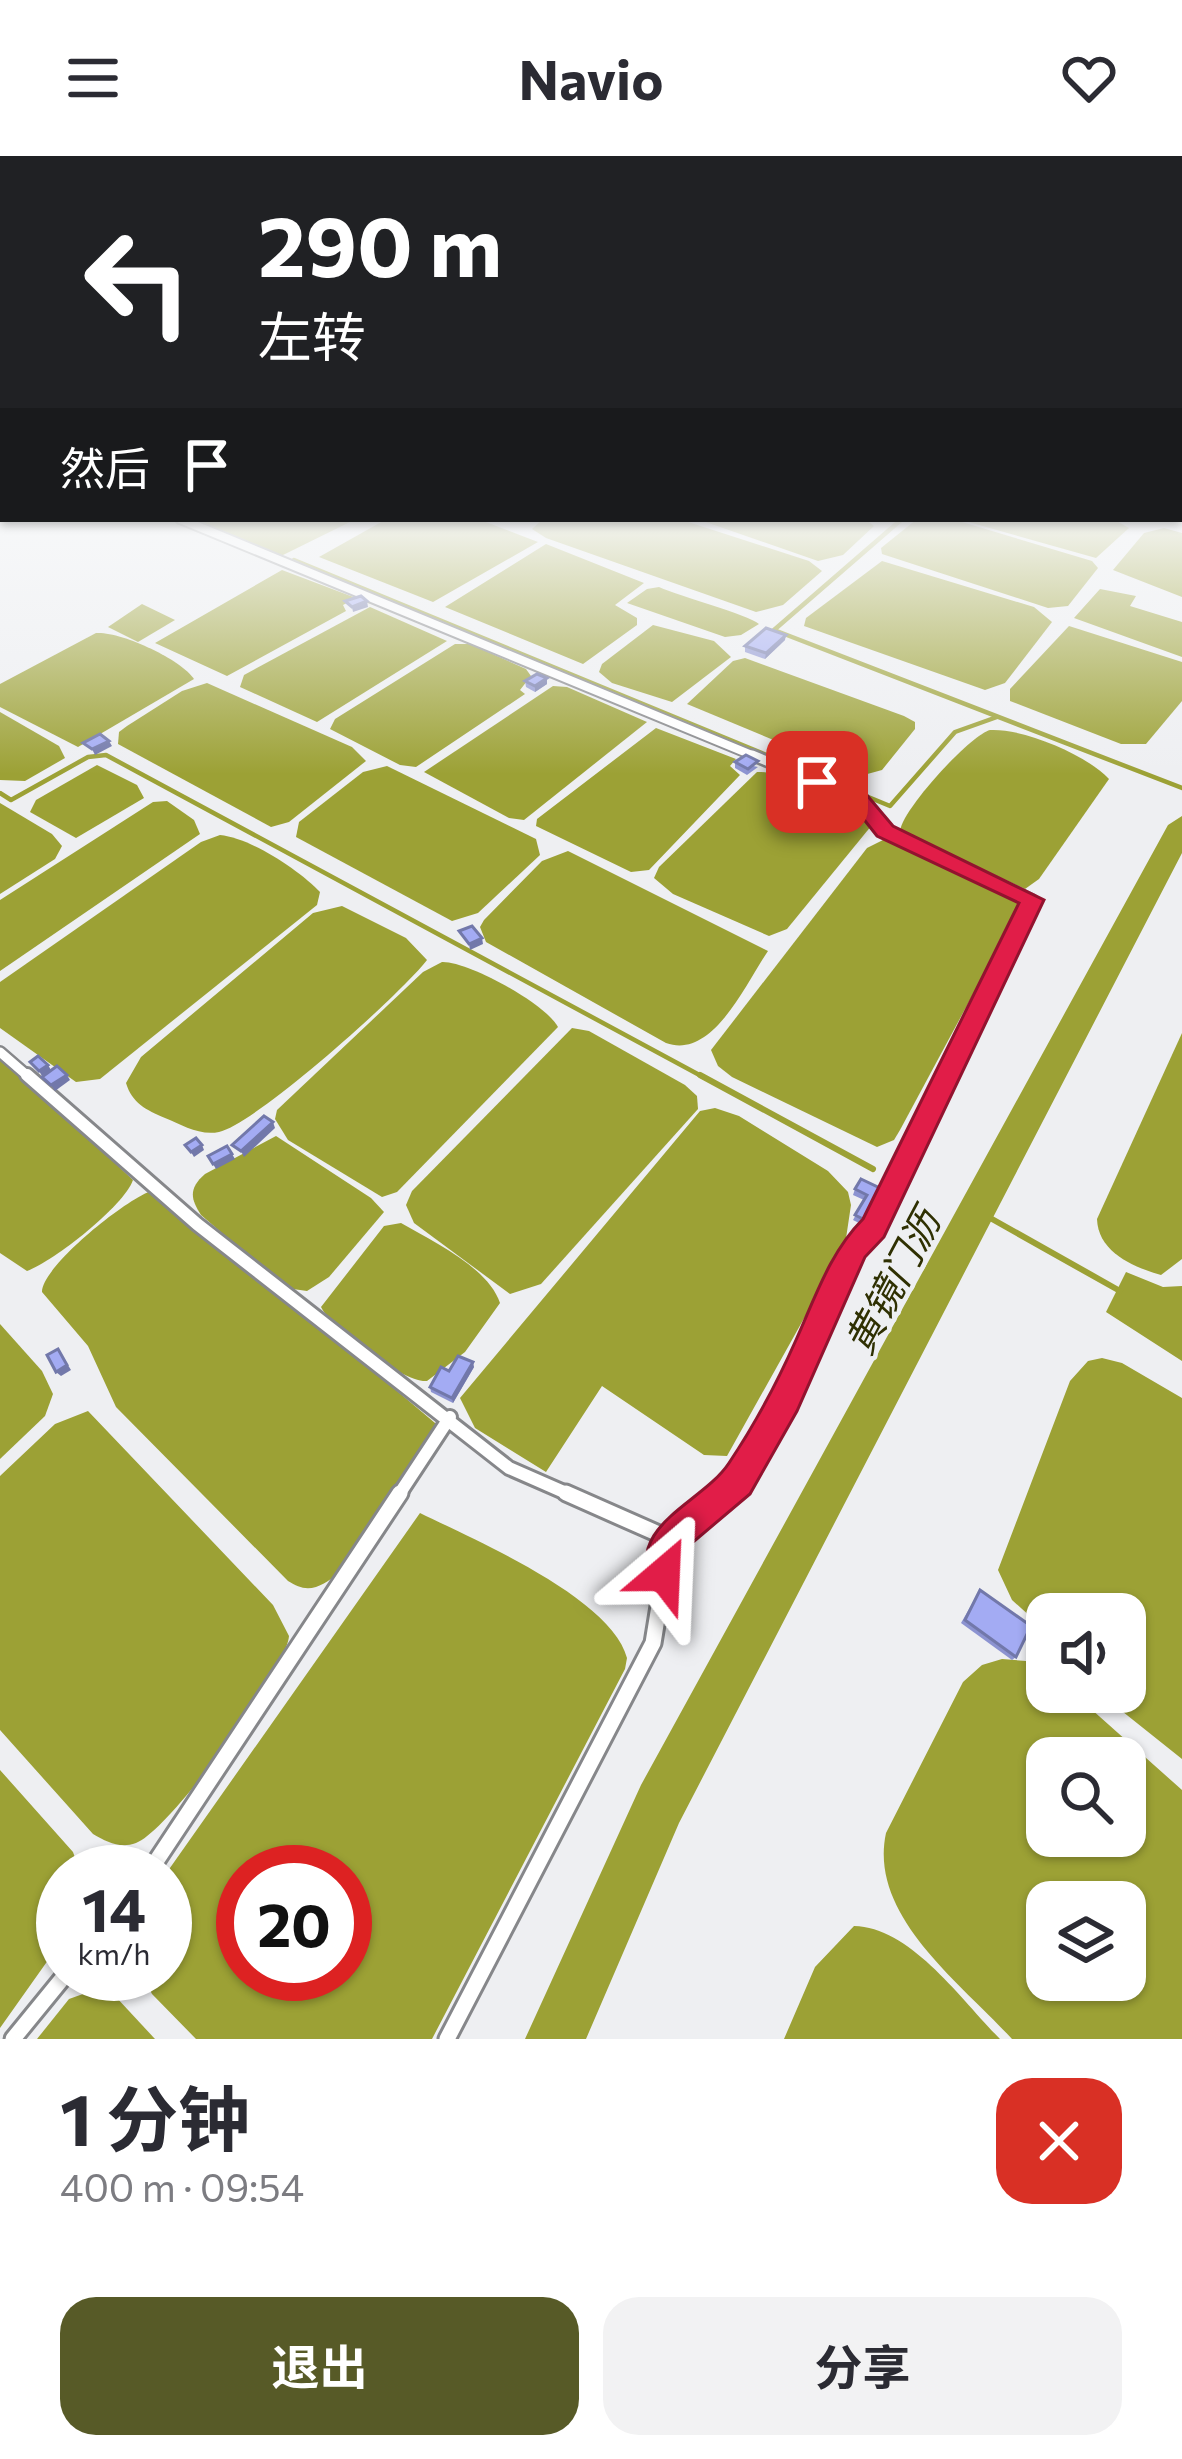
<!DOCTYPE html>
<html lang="zh">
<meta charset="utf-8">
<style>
body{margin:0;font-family:Commissioner,"Noto Sans SC",sans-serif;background:#f2f2f3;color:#2b2b33;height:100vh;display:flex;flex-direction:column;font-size:45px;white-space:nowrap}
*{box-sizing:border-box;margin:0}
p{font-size:39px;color:#7c7c81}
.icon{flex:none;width:66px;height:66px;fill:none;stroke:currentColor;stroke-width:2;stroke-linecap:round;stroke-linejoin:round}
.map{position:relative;height:1883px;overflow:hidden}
.details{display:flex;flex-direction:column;background:#fff;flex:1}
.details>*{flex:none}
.top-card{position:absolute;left:0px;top:0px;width:1182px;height:366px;box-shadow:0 3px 9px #0004;background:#202124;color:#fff;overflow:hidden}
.controls{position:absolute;left:1026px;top:1437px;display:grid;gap:24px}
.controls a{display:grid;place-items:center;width:120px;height:120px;border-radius:24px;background:#fff;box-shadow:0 3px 9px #0004;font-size:60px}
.speed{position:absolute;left:36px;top:1689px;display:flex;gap:24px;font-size:60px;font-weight:700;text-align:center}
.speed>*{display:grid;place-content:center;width:156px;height:156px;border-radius:50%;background:#fff;box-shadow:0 3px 9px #0004;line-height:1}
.speed small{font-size:30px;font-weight:400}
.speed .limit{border:18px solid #d22;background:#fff;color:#111}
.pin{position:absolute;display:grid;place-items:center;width:102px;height:102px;color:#fff;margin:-51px;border-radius:24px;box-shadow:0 6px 18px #0006}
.me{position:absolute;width:132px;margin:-66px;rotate:26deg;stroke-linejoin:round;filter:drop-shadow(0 0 9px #0008)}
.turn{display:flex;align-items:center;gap:42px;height:252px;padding:0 60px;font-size:54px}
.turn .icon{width:156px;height:156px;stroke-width:2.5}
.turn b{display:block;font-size:84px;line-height:102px}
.then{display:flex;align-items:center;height:114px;padding:0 60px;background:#0003;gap:24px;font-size:45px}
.round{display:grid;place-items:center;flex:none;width:126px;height:126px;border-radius:36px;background:#f2f2f3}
.overview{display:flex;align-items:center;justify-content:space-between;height:204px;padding:0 60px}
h1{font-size:72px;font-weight:700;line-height:90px}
.button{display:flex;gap:24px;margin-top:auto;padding:24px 60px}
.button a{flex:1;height:138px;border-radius:36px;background:#575a27;color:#fff;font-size:48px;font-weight:700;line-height:138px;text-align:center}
.button a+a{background:#f2f2f3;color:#2b2b33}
header{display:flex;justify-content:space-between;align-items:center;height:156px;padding:0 60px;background:#fff;font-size:54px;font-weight:700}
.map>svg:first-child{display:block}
.water{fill:#9ca135;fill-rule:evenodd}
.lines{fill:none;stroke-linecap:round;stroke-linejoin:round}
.stream-far1{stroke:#9ca135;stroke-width:4.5}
.stream{stroke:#9ca135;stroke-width:6}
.river{fill:#9ca135;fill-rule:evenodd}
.lane-far3-casing{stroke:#86878a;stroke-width:12}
.lane-far2-casing{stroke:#86878a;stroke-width:14}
.lane-far1-casing{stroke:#86878a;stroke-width:18}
.lane-casing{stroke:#86878a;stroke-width:21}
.lane-far3{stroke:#fff;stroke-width:8}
.lane-far2{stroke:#fff;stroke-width:9}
.lane-far1{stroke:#fff;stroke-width:12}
.lane{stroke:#fff;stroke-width:15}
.wall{fill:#8c93d1}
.shaded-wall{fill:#7278aa}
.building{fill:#a3abf3;stroke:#7278aa;stroke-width:3}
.route{fill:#e11d48;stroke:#92132f;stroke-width:3}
.labels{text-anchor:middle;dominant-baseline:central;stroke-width:9;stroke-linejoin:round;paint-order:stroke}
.near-water-label{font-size:39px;font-style:italic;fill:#2f3002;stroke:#eeeff2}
</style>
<header><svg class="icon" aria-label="menu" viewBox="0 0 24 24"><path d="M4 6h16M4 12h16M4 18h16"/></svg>Navio<svg class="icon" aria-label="heart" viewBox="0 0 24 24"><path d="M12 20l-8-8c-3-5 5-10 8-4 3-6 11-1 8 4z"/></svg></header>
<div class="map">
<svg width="1182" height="1883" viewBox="0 0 1182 1883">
<rect width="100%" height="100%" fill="#eeeff2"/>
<!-- water -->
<g class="water">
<polygon points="192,363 356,363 281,400"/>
<polygon points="398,363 478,363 538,386 433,446 319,401 383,365"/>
<polygon points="543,363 679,363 809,405 822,415 783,449 756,456 546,382 532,373"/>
<polygon points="697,363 865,363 874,370 843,399 818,405"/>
<polygon points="917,363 952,363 1092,405 1098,412 1068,450 1048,452 882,398 881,392"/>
<polygon points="958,363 1113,363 1129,372 1096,402"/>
<polygon points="1164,372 1182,377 1182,441 1113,414 1144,377"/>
<polygon points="546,388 644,427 615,449 637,462 637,469 583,508 445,451"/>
<polygon points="882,405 1034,451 1052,466 1005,527 985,534 804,470 806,462"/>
<polygon points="282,414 356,442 343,449 346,455 227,520 155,487"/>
<path d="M 659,431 C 681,441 747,458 759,468 L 741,479 L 725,481 L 627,447 L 647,433 Z"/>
<polygon points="1100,433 1136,440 1130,450 1182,466 1182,501 1074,462"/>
<polygon points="142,448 175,464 138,486 108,471"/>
<polygon points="370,451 447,485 317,566 240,531 244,519"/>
<polygon points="653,469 714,485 731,501 672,546 612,527 599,516 602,508"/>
<polygon points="1069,470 1182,506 1182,545 1146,588 1121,588 1010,545 1010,533"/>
<path d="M 96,477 C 120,475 181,503 194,523 L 78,591 L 0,551 L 0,528 Z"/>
<polygon points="455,488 470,488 526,513 531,520 520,534 525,538 416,611 400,609 330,573 335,563"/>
<polygon points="745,502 904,560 915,566 915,573 882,614 860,620 687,548 733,505"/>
<polygon points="207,527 352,591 366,605 289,666 271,671 118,588 119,576 127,570 182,535"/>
<polygon points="553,530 567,531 647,566 524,664 509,662 424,616"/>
<polygon points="0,556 59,590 65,602 25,625 0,624"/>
<polygon points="656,572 736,603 730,610 740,619 649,714 631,716 536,670 537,663"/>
<path d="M 990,574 C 1023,572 1087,599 1109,623 L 1039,723 L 1025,733 L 900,675 C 902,654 969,580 990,574 Z"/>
<polygon points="97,609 137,629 144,642 76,682 30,656 36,644"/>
<polygon points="387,610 536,683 540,699 478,757 452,765 296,681 299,666 363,616"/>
<path d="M 757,616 C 783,614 857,648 872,669 L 787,773 L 769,780 L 673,738 L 654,722 L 659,711 Z"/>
<polygon points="167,645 194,664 200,678 0,815 0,744 153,646"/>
<polygon points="0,647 52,678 62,690 55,703 0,738"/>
<path d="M 220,679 C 251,682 299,714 320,736 L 317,749 L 100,923 L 76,926 L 0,872 L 0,826 L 201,686 Z"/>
<polygon points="883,684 899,686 1021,749 900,974 894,984 877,991 732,921 718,910 711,894 867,692"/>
<path d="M 568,695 L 768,795 C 746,827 713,904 666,887 L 486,786 L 480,771 L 484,764 L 542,705 Z"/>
<path d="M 342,750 L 406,782 L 427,804 C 401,838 257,967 219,976 C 200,980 182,969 165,962 C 146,954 132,947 126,927 L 141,901 L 313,757 Z"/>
<path d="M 442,806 C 468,805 546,848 558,871 L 397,1036 L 382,1041 L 288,984 L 275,963 L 277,954 L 423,816 Z"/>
<polygon points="572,872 589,875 685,929 697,940 698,953 541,1128 510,1138 414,1067 406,1049 412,1035"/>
<path d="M 1182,877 L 1182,1103 L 1161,1119 C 1133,1111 1098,1096 1097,1063 Z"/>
<path d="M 0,899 L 133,1024 C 124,1050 54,1105 27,1115 L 0,1097 Z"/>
<polygon points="715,952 739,960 828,1015 848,1036 851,1049 845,1089 727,1300 704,1299 602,1230 546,1316 475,1272 460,1242 700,955"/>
<path d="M 276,980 L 371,1042 L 384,1056 L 329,1121 L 307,1135 L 286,1132 L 201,1059 C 190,1042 189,1032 205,1018 Z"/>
<path d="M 157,1033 L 441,1272 L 437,1292 C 411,1325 354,1419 316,1431 C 305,1434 298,1431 288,1425 L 116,1251 L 88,1190 L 42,1136 C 41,1111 131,1038 157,1033 Z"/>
<path d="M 401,1067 C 432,1085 488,1111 500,1147 L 465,1196 L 427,1225 C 403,1227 331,1172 321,1151 L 384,1070 Z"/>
<polygon points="1126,1116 1163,1131 1182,1130 1182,1205 1106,1156"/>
<polygon points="0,1168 42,1215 53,1238 45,1260 0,1303"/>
<polygon points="1102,1202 1122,1207 1182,1242 1182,1603 1098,1536 1125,1536 1125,1458 1047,1458 1047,1489 1032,1462 1012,1444 998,1414 1070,1225 1088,1205"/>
<path d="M 88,1255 L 273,1449 L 289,1480 C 287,1513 169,1675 136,1687 C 120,1693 107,1686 93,1678 L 0,1574 L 0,1320 L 55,1268 Z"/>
<path d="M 420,1357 C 473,1383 612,1442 627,1502 L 625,1513 L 432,1883 L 196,1883 L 152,1838 L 142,1818 L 165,1818 L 165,1719 ZM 243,1716 L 345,1716 L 345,1818 L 243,1818 Z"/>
<path d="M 1002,1503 L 1026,1505 L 1047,1515 L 1047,1536 L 1072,1536 L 1182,1634 L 1182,1883 L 1012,1883 C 961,1827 868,1760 886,1677 L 963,1526 L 982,1509 ZM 1047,1602 L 1125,1602 L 1125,1680 L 1047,1680 ZM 1047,1746 L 1125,1746 L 1125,1824 L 1047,1824 Z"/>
<polygon points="0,1614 73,1696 80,1716 63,1716 63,1783 0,1872"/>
<path d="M 854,1770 C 911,1771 962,1845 1000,1883 L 784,1883 L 815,1811 Z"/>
<polygon points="97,1833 116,1841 155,1883 37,1883 69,1843"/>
</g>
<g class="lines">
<!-- stream-far1 -->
<g class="stream-far1">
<polyline points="902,363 774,474 1182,632"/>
<polyline points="294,404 890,650 955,576 997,561"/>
<polyline points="0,637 11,644 88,601 106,599 705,922"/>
</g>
<!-- stream -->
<g class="stream">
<polyline points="700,919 873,1013"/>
<polyline points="976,1054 1120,1135"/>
</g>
<!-- river -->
<polygon class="river" points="1182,660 1182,697 679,1667 586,1883 525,1883 641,1629 1168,669"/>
<defs>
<polyline id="lane-far3" points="180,363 759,602"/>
<g id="lane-far2">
<polyline points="752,599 859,643 885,675 1032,744 946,922"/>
<polyline points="0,896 30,922"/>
</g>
<g id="lane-far1">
<polyline points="27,919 197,1068 509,1312 573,1340"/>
<polyline points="398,1340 450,1261"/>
<polyline points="717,1340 774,1266 834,1131 873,1072 947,919"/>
</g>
<g id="lane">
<polyline points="566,1337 670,1383"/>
<polyline points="149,1716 400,1337"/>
<polyline points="13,1883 66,1818"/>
<polyline points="447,1883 653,1487 670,1383 720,1337"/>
</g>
</defs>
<!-- lane-far3 casing -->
<use href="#lane-far3" class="lane-far3-casing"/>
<!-- lane-far2 casing -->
<use href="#lane-far2" class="lane-far2-casing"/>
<!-- lane-far1 casing -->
<use href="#lane-far1" class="lane-far1-casing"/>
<!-- lane casing -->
<use href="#lane" class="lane-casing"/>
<!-- lane-far3 -->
<use href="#lane-far3" class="lane-far3"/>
<!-- lane-far2 -->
<use href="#lane-far2" class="lane-far2"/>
<!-- lane-far1 -->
<use href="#lane-far1" class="lane-far1"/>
<!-- lane -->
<use href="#lane" class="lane"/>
</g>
<!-- wall -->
<g class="wall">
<polygon points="785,484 765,503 745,496 745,490"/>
<polygon points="547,522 547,528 535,536 526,531 525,525"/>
<polygon points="735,606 758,611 747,619 735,612"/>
<polygon points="855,1033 884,1040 867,1071 853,1064 864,1044 853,1039"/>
<polygon points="474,1211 453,1247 431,1236 430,1231 449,1215"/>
<polygon points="980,1434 1016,1501 1012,1504 961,1467"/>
</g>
<!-- shaded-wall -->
<g class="shaded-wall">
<polygon points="367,445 368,451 353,456 352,451"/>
<polygon points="786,479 785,484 765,503 766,497"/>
<polygon points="547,522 547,528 535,536 535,530"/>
<polygon points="109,585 112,590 95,599 92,593"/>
<polygon points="482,782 483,788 470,794 469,788"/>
<polygon points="48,909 51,914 42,920 39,915"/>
<polygon points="67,919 70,924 55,935 51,929"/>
<polygon points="273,966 275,972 244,1001 241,995"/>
<polygon points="202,989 204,994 194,1001 191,996"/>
<polygon points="232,998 235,1003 216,1013 213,1008"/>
<polygon points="58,1193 71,1214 61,1220 56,1216"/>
<polygon points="473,1206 474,1211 453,1247 452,1242"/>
</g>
<!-- building -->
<g class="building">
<polygon points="361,440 367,445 352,451 345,445"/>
<polygon points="766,472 786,479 766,497 745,490"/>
<polygon points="537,518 547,522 535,530 525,525"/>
<polygon points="100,578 109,585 92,593 83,587"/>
<polygon points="746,599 758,605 748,613 735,606"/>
<polygon points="472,770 482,782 469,788 459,775"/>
<polygon points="38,900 48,909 39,915 30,906"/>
<polygon points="57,910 67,919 51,929 42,921"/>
<polygon points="264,960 273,966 241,995 232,989"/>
<polygon points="196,982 202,989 191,996 185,989"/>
<polygon points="227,990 232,998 213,1008 208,1000"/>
<polygon points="861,1023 886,1035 869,1066 855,1059 867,1039 855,1033"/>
<polygon points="58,1193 67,1209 56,1216 47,1199"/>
<polygon points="458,1200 473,1206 452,1242 430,1231 441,1211 449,1215"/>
<polygon points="980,1434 1031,1470 1016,1501 965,1464"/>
</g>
<!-- sky -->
<linearGradient id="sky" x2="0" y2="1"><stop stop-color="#89aca0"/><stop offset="0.57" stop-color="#f7f8f9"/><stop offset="1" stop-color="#f7f8f9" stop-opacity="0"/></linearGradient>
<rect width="1182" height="618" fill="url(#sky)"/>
<!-- route -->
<path class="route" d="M 817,619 L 866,638 L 893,670 L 1044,744 L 884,1081 L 865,1101 L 797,1255 L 750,1338 L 686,1392 L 677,1431 L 664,1436 L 651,1431 C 625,1368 702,1348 729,1307 C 755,1268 777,1227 796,1184 C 815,1142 830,1096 863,1063 L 1019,747 L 877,680 L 851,647 L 810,630 L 807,626 Z"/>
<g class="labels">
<!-- near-water labels -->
<g class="near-water-label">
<text transform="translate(891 1125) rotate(-62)">黄镜门沥</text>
</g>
</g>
</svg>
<div class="controls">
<a><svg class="icon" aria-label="sound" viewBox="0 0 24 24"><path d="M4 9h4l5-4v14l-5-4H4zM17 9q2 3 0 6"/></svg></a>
<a><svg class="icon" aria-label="search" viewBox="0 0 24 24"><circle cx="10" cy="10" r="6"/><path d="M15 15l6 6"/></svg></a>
<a><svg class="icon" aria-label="layers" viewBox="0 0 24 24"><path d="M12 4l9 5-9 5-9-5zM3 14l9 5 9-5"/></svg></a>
</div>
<div class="speed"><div>14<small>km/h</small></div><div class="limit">20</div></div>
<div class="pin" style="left:817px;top:626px;background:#d93025"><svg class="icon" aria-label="arrive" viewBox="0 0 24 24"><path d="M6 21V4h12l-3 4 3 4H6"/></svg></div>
<svg class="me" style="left:664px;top:1418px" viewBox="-20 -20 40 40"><path d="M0-17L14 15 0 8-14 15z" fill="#e11d48" stroke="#fff" stroke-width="4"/></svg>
<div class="top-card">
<div class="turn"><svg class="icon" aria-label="left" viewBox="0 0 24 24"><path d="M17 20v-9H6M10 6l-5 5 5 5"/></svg><div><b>290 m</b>左转</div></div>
<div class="then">然后<svg class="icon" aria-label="arrive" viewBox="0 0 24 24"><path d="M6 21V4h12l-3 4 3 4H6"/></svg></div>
</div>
</div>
<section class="details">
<div class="overview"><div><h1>1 分钟</h1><p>400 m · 09:54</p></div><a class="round" style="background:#d93025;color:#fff"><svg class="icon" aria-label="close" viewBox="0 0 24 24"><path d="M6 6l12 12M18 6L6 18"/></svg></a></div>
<div class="button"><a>退出</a><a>分享</a></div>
</section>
